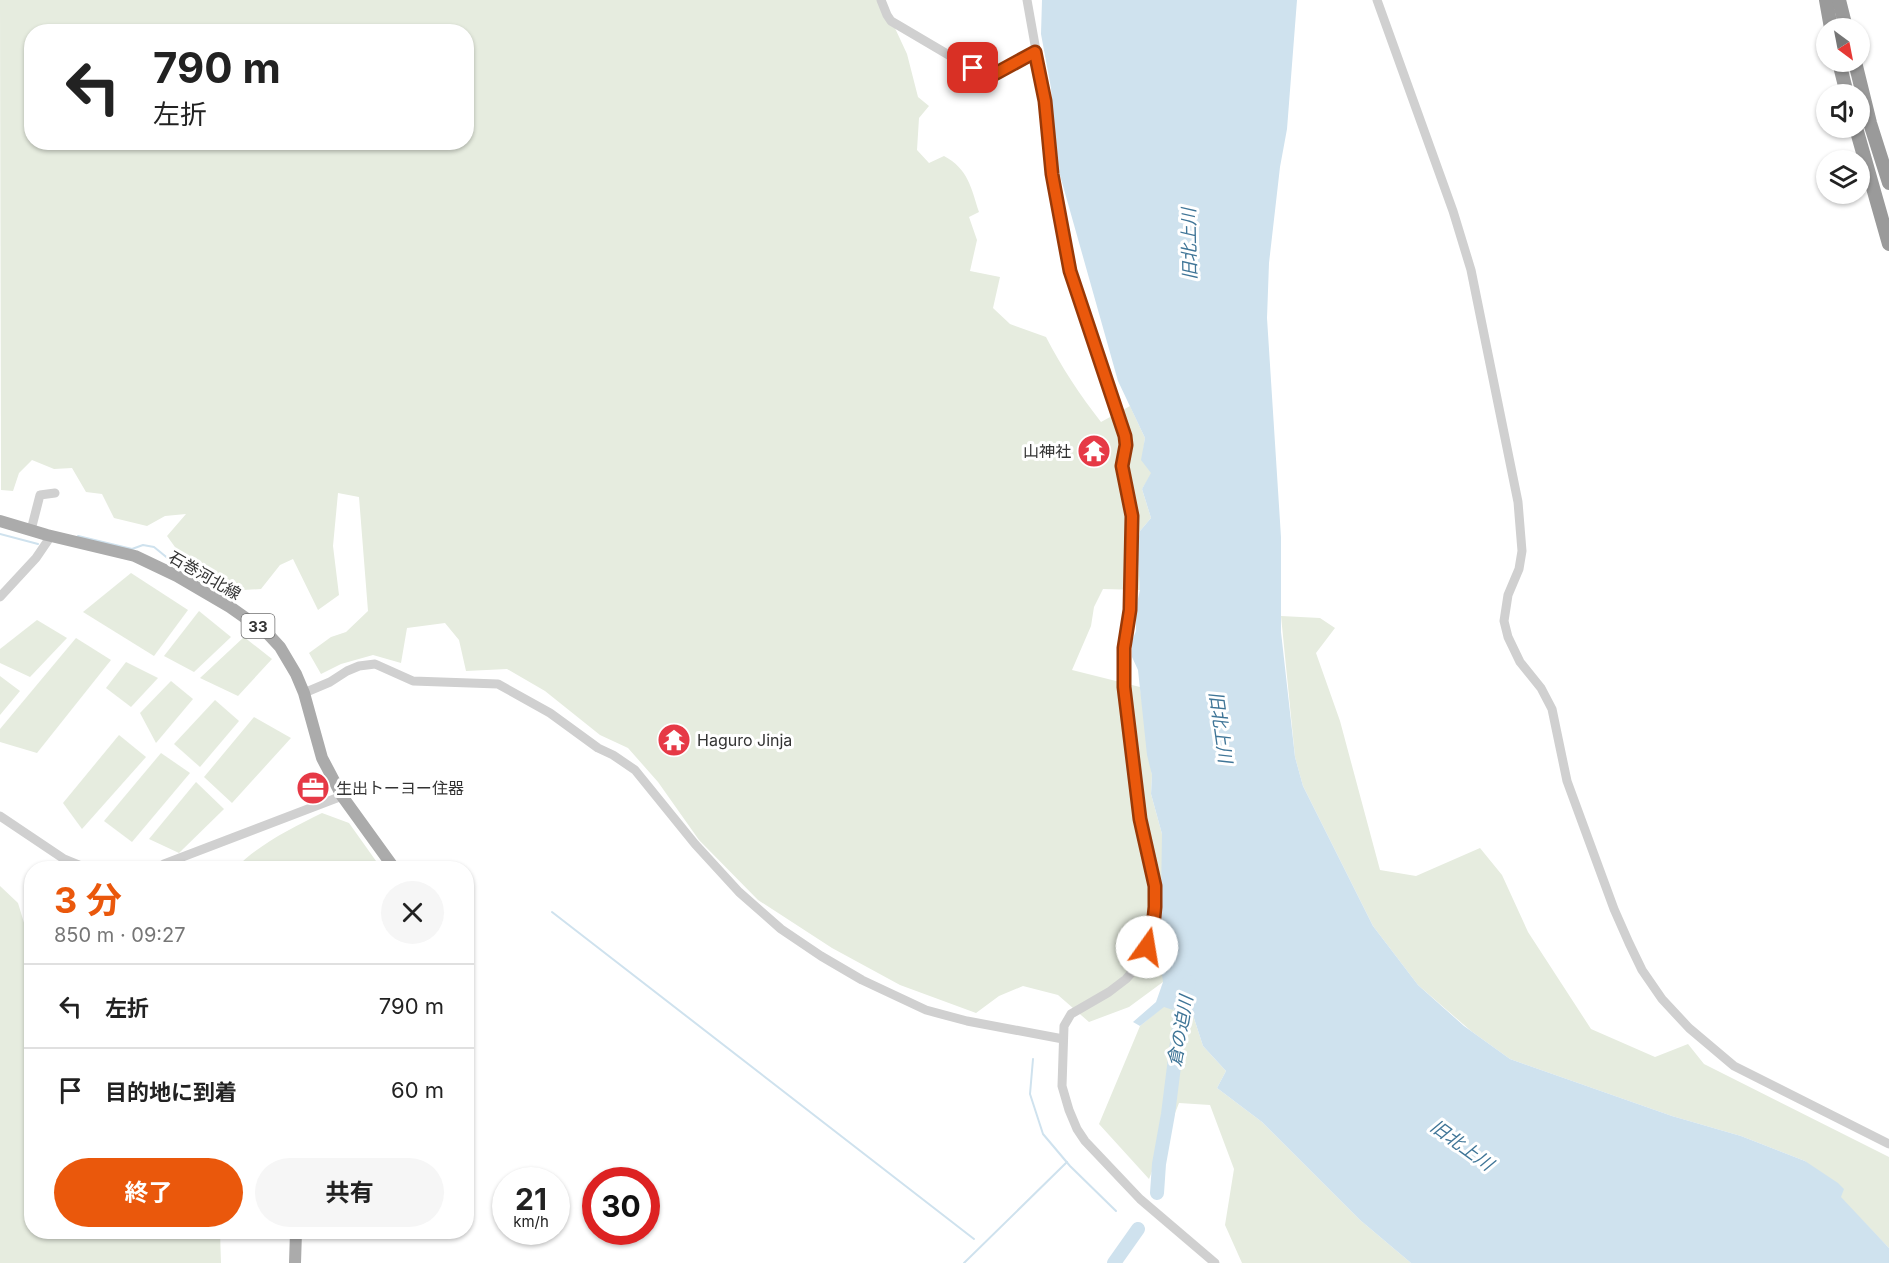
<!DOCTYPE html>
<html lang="ja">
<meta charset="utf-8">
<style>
body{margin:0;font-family:Inter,"Noto Sans JP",sans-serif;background:#f6f6f6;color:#222;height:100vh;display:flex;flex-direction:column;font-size:22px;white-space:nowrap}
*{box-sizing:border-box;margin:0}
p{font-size:20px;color:#767676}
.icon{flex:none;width:33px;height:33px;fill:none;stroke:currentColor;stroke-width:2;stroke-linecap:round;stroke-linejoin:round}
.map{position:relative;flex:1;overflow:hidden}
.side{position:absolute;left:24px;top:861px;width:450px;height:378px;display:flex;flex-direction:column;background:#fff;border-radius:24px;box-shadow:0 2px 4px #0004}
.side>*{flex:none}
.guide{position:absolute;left:24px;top:24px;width:450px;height:126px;border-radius:24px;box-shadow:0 2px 4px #0004;background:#fff;color:#222;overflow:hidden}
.needle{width:39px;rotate:148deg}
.fabs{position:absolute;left:1816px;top:18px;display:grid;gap:12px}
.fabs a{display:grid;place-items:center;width:54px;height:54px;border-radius:50%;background:#fff;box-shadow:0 2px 4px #0004;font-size:30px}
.speed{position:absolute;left:492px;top:1167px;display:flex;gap:12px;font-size:30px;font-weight:700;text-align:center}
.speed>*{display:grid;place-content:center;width:78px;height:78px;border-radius:50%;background:#fff;box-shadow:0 2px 4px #0004;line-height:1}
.speed small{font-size:15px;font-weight:400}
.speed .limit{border:9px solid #d22;background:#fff;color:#111}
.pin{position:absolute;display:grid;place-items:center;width:51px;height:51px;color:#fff;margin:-26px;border-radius:12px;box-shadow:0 3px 9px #0006}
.me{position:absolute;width:66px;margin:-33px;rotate:13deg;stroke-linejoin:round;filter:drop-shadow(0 0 4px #0008)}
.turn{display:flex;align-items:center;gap:21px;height:126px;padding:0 30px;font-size:27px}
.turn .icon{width:78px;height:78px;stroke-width:2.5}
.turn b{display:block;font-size:42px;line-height:51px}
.round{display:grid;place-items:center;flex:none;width:63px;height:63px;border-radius:32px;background:#f6f6f6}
.head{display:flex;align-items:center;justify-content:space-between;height:102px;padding:0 30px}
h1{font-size:36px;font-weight:700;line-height:45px;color:#ea580c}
.action{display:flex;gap:12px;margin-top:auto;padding:12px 30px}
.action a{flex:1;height:69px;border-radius:36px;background:#ea580c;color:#fff;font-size:24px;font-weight:700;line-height:69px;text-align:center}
.action a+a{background:#f6f6f6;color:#222}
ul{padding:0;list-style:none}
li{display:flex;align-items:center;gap:18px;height:84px;padding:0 30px;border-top:2px solid #e0e0e0}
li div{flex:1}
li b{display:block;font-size:22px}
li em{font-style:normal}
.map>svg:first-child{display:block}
.green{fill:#e6ecdf;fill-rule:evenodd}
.water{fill:#cfe2ee}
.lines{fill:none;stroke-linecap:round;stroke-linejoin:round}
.stream{stroke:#cfe2ee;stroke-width:2}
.river{stroke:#cfe2ee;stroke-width:14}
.minor{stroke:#d0d0d0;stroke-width:9}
.major{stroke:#ababab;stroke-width:12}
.highway{stroke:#9a9a9a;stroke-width:14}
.route-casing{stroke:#983908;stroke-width:15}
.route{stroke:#ea580c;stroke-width:10}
.labels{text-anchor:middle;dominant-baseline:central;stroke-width:6;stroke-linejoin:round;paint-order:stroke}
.shield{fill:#fff;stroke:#707070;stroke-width:1.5}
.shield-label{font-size:15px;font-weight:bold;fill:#333}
.poi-label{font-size:16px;fill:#333;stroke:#fff;text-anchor:start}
.street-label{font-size:16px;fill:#333;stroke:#fff}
.water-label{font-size:18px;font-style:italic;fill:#3f7597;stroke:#fff}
</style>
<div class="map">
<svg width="1889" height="1263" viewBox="0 0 1889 1263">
<rect width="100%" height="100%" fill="#fff"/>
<!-- green -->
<g class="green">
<path d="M 0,0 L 880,0 L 894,26 L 907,54 L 918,97 L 929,106 L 919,118 L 917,150 L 929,163 L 944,156 C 968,169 971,187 979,212 L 969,217 L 977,240 L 970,271 L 1000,277 L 993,308 L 1010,324 L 1046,337 C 1062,368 1080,395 1101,422 L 1130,406 L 1145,438 L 1142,460 L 1152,473 L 1142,489 L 1151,518 L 1140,531 L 1137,547 L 1140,590 L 1103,589 L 1094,607 L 1091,626 L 1072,670 L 1140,687 L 1152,775 L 1151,794 L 1162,834 L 1163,982 L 1129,1007 L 1089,1022 L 1058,995 L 1023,986 L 999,996 L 976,1013 L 900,985 L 832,948 L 758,900 L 699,840 L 658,782 L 628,748 L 600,735 L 545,691 L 507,669 L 466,671 L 459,640 L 445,623 L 407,628 L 401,663 L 373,655 L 341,664 L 321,674 L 309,653 L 331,637 L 346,632 L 368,611 L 359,497 L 338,493 L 333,546 L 339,595 L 318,610 L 293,559 L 280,565 L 261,589 L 224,591 L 201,583 L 167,536 L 186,514 L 165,516 L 147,526 L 114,518 L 102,494 L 86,492 L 72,468 L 54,469 L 32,460 L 19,473 L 13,491 L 1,490 ZM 32,32 L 466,32 L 466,142 L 32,142 Z"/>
<polygon points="131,573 188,610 154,656 83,612"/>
<polygon points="199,611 231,637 194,672 164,656"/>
<polygon points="1281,616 1320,618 1335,628 1316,653 1340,721 1380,870 1416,876 1480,848 1502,875 1528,932 1591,1029 1655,1057 1688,1044 1704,1064 1889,1157 1889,1248 1805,1161 1741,1136 1672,1116 1510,1059 1471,1031 1418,985 1373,926 1303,786 1295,757"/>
<polygon points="37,620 67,638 30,677 0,663 0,649"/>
<polygon points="244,637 272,659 238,696 200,678"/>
<polygon points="76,638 111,660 37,753 0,742 0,729"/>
<polygon points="126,662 158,678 131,707 106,688"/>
<polygon points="0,676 20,691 0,715"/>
<polygon points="171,681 193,699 156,743 140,713"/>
<polygon points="215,700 239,721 200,767 174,744"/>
<polygon points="254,717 291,738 232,803 204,777"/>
<polygon points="119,735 146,757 82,829 63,803"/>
<polygon points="161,753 190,773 132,842 104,821"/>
<polygon points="196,782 224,809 179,853 149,839"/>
<path d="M 322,813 L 349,823 L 381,868 L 236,868 C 259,844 292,828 322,813 Z"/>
<polygon points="0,886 18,903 28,936 31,939 32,1232 220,1232 221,1263 0,1263"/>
<polygon points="1179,991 1192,1012 1203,1046 1226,1071 1217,1088 1262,1122 1360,1220 1411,1263 1242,1263 1225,1225 1234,1169 1210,1105 1179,1103 1149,1179 1099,1124 1140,1026 1164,1006"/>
</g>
<!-- water -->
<polygon class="water" points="1042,0 1297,0 1287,129 1280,167 1269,263 1267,318 1281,537 1281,632 1295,757 1303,786 1373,926 1418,985 1464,1026 1510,1059 1672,1116 1741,1136 1805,1161 1838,1183 1844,1189 1841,1197 1889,1248 1889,1263 1411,1263 1360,1220 1262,1122 1217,1088 1226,1071 1203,1046 1192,1012 1180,992 1173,1010 1164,1007 1140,1026 1133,1022 1156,1002 1163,982 1160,960 1162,834 1151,794 1152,775 1147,755 1138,670 1132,657 1132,641 1136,631 1136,608 1140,590 1137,547 1140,531 1151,518 1142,489 1151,473 1141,460 1145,438 1118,381 1056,161 1051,88 1041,34"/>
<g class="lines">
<!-- stream -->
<g class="stream">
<polyline points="0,534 38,544"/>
<polyline points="78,536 132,549 143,545 154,547 170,560"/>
<polyline points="552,912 974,1239"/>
<polyline points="1033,1059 1030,1094 1043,1134 1070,1166 1116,1211"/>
<polyline points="964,1263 1067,1162"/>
</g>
<!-- river -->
<g class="river">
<polyline points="1157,1193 1159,1164 1168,1114 1182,1003 1189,982"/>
<polyline points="1114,1263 1138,1229"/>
</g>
<!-- minor -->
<g class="minor">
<polyline points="881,0 887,15 891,21 986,77 991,76 1035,52"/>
<polyline points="1027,0 1045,101 1052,174 1070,271 1125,436 1126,445 1122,466 1132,516 1130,610 1124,648 1124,687 1140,819 1155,886 1155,907 1147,947 1139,964 1126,979 1109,992 1071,1014 1064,1026 1062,1086 1069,1110 1077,1129 1085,1141 1140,1199 1215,1263"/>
<polyline points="1377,0 1453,211 1471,270 1518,502 1522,551 1519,569 1508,595 1504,621 1508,637 1520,662 1541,688 1552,709 1567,781 1614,909 1629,943 1642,970 1662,999 1689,1028 1734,1066 1889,1144"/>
<polyline points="31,530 40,495 55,493"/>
<polyline points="0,597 36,558 51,536"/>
<polyline points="304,693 330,682 347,671 359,666 375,664 413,681 498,684 550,713 598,748 613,755 635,770 695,844 739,892 781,929 821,956 862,980 926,1010 967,1021 1063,1039"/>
<polyline points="0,816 64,859 86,868"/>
<polyline points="158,868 164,864 342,796"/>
</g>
<!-- major -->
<g class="major">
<polyline points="0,521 47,535 135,556 177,576 230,607 268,634 280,647 296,674 304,693 322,758 342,796 394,868"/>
<polyline points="295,1263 296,1232"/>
</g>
<!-- highway -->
<g class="highway">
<polyline points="1826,0 1831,28"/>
<polyline points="1839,0 1846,28"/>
<polyline points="1839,62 1847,94"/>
<polyline points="1855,62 1870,123 1889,183"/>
<polyline points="1856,128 1889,244"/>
</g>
</g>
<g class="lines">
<defs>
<polyline id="route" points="973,68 986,77 991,76 1035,52 1045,101 1052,174 1070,271 1125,436 1126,445 1122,466 1132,516 1130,610 1124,648 1124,687 1140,819 1155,886 1155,907 1153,927 1147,947"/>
</defs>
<!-- route casing -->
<use href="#route" class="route-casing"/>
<!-- route -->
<use href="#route" class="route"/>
</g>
<!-- icons -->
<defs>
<symbol id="temple-disc" viewBox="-11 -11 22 22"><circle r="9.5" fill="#e63946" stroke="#fff"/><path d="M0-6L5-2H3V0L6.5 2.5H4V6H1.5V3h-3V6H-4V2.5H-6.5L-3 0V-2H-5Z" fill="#fff"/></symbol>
<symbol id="office-disc" viewBox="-11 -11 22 22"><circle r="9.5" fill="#e63946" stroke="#fff"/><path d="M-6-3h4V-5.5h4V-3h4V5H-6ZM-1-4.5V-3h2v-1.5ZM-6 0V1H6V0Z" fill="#fff"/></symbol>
</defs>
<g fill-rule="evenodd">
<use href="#temple-disc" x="1075" y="432" width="38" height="38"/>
<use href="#temple-disc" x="655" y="721" width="38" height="38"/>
<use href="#office-disc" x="294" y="769" width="38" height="38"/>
</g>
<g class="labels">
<!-- shield labels -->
<rect class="shield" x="241.5" y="614" width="33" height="24" rx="4.5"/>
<g class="shield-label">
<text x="258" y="626">33</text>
</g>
<!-- poi labels -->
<g class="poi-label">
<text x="1071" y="451" text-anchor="end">山神社</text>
<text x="697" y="740">Haguro Jinja</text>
<text x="336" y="788">生出トーヨー住器</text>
</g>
<!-- street labels -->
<g class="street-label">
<text transform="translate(205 575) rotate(30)">石巻河北線</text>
</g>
<!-- water labels -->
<g class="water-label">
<text transform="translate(1189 244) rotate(-91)">旧北上川</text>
<text transform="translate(1221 727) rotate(82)">旧北上川</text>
<text transform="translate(1180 1031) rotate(-80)">倉の迫川</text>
<text transform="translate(1462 1145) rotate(36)">旧北上川</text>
</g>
</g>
</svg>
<div class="fabs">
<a><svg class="needle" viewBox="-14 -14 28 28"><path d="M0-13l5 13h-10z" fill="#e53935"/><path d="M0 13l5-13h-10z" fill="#767676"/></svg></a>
<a><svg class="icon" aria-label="sound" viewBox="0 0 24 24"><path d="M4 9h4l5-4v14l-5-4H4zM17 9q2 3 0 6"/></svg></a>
<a><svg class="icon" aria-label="layers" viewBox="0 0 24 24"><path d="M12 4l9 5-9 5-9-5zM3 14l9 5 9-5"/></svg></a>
</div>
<div class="speed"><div>21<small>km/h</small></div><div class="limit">30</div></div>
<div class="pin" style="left:973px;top:68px;background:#d93025"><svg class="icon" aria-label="arrive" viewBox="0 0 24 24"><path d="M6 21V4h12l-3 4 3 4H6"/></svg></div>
<svg class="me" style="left:1147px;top:947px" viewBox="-20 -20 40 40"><circle r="19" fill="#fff"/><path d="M0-13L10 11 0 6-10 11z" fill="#ea580c"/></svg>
<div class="guide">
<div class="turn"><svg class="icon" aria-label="left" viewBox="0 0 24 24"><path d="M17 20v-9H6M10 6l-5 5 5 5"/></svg><div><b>790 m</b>左折</div></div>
</div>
<section class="side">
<div class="head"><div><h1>3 分</h1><p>850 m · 09:27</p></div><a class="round"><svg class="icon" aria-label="close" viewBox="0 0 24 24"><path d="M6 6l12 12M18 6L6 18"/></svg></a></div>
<ul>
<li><svg class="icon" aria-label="left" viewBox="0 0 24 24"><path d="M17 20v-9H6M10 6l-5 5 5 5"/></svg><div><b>左折</b></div><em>790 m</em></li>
<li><svg class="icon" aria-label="arrive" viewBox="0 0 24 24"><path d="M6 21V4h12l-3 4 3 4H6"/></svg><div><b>目的地に到着</b></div><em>60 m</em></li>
</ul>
<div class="action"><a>終了</a><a>共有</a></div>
</section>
</div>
